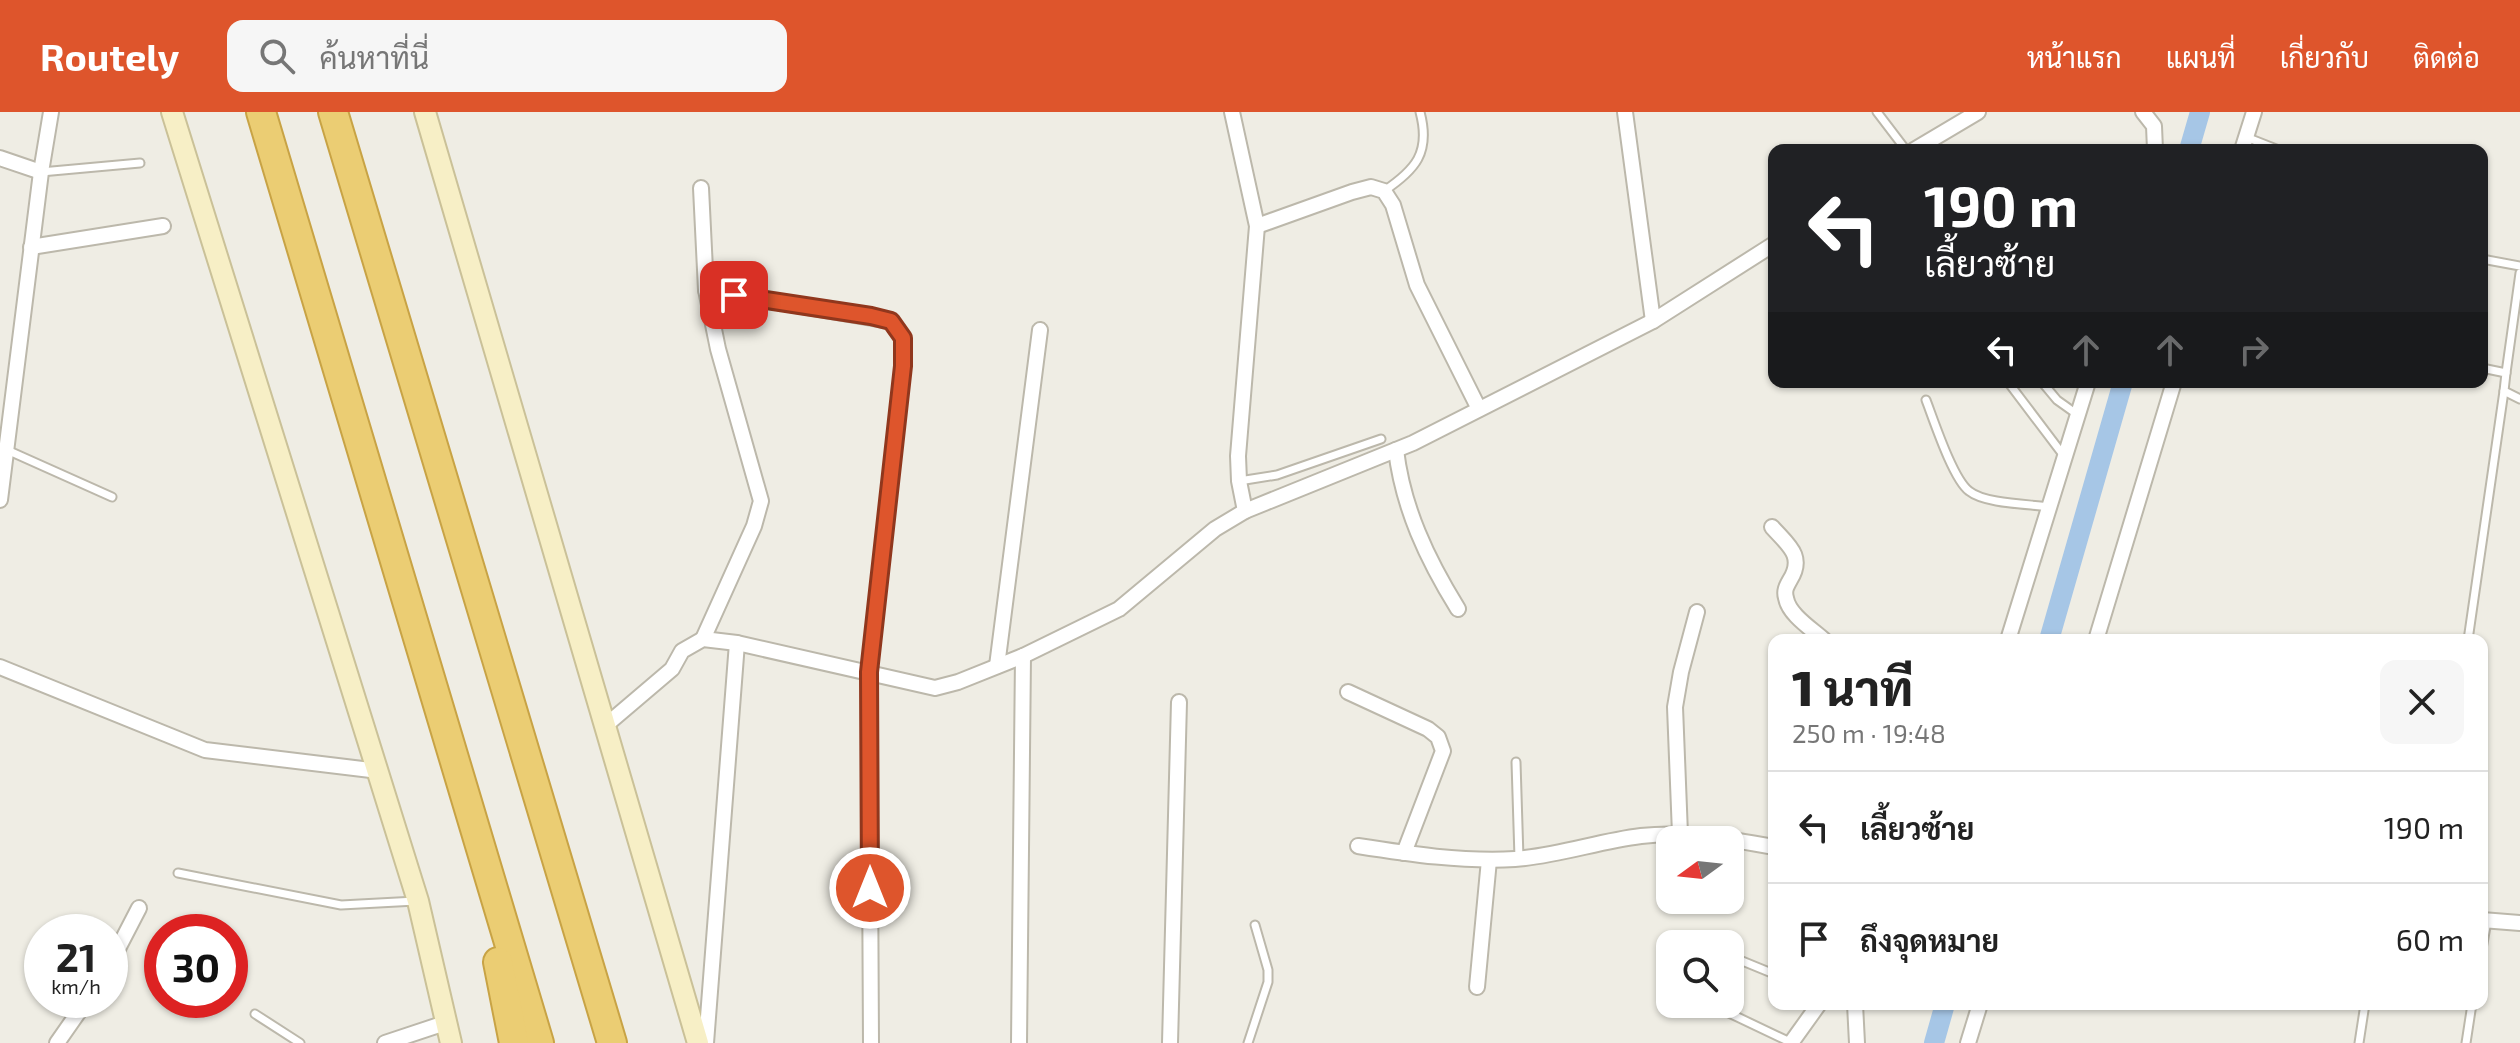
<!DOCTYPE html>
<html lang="th">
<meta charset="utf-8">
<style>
body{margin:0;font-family:"Exo 2",Sarabun,sans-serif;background:#f6f6f6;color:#222;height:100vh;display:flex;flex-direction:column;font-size:30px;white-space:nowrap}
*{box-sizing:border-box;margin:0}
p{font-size:26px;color:#767676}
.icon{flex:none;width:44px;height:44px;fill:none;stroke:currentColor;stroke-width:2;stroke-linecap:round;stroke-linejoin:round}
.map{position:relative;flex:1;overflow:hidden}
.panel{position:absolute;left:1768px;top:522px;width:720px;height:376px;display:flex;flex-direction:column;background:#fff;border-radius:16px;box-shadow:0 2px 6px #0004}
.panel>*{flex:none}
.top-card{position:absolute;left:1768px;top:32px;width:720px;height:244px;border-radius:16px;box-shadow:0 2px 6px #0004;background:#202124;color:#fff;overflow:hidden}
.needle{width:52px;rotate:255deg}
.controls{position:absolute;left:1656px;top:714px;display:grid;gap:16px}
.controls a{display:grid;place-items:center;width:88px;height:88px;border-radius:16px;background:#fff;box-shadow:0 2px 6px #0004;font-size:40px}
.speed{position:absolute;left:24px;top:802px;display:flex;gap:16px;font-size:40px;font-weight:700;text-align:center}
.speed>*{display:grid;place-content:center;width:104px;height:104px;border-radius:50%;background:#fff;box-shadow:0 2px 6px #0004;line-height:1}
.speed small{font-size:20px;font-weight:400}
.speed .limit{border:12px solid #d22;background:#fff;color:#111}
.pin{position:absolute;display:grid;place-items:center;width:68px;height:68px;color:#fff;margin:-34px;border-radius:16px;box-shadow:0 4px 12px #0006}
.me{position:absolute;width:88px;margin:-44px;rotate:0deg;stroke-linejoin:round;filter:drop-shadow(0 0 6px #0008)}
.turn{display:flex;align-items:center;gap:28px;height:168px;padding:0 24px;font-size:36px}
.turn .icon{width:104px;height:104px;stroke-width:2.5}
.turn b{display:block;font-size:56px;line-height:68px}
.lanes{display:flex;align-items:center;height:76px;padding:0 24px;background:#0003;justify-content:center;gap:40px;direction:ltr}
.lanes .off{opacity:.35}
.round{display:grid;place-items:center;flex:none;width:84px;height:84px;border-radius:16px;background:#f6f6f6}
.overview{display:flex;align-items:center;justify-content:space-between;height:136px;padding:0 24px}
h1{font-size:48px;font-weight:800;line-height:60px}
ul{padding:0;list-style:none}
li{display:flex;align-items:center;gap:24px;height:112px;padding:0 24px;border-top:2px solid #e0e0e0}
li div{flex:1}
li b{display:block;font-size:30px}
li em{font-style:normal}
header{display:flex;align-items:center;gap:48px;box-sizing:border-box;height:112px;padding:0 40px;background:#de552c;color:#fff}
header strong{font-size:38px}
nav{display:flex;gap:44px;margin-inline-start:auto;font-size:28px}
.search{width:560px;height:72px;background:#f6f6f6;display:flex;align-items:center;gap:20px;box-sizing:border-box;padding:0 28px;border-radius:16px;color:#767676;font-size:30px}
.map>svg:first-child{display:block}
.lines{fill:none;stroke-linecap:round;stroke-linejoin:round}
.canal{stroke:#a6c6e6;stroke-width:20}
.lane-casing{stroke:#bcb8ab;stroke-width:11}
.street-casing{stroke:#bcb8ab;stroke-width:18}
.secondary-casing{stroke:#cac198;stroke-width:24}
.highway-casing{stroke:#c8a345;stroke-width:32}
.lane{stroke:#fff;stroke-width:7}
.street{stroke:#fff;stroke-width:14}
.secondary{stroke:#f7efc6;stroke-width:20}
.highway{stroke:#ebcd73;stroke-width:28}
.route-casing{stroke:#90371d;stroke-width:20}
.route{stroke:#de552c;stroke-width:14}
</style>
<header>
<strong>Routely</strong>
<div class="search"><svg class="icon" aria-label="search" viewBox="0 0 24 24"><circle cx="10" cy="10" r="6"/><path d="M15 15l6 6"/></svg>ค้นหาที่นี่</div>
<nav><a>หน้าแรก</a><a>แผนที่</a><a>เกี่ยวกับ</a><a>ติดต่อ</a></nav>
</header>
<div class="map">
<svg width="2520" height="931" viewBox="0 0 2520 931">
<rect width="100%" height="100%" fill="#efede4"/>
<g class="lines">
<!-- canal -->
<g class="canal">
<polyline points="2189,38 2200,0"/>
<polyline points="2049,528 2123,270"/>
<polyline points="1934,931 1945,892"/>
</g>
<defs>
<g id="lane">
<polyline points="1877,0 1906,38"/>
<polyline points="2246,25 2279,38"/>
<polyline points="41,60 140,51"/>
<path d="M 1384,79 C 1415,58 1431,41 1420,0"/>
<polyline points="2482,147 2520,154"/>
<polyline points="2482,256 2506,261 2504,279 2520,287"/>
<polyline points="2506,261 2520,161"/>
<polyline points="2008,270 2064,344"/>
<polyline points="2042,270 2057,288 2078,303"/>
<path d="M 1926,288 C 1934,309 1953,367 1969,379 C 1985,392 2029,392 2050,395"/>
<polyline points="7,338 112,385"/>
<polyline points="1239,369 1277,363 1381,327"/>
<polyline points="2468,528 2504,279"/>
<polyline points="1516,650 1519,746"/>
<polyline points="178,761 341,793 416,789"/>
<polyline points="2482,837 2487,809"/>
<polyline points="1730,844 1774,862"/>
<polyline points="1710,892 1792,931"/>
<polyline points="255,902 300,931"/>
<polyline points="1248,931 1268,870 1268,858 1255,813"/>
<polyline points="2359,931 2365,892"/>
<polyline points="2466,931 2472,892"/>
</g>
<g id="street">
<polyline points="1232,0 1257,114 1238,344 1239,369 1245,399"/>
<polyline points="1625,0 1653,209"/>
<polyline points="2143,0 2154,14 2155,38"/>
<polyline points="1914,38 1978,0"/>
<polyline points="2242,38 2254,0"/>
<polyline points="0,46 41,60"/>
<polyline points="701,76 706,178"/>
<polyline points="1257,114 1352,80 1371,75 1384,79 1393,93 1417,173 1479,297"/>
<polyline points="31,135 163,114"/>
<path d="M 1396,338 C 1403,396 1427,447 1458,497"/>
<polyline points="0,388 41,60 51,0"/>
<path d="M 1772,415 C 1788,433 1805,444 1790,468 C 1786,475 1784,479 1786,486 C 1789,503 1812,517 1824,528"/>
<polyline points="703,527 754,414 761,389 718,237 706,178 891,209 903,226 903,254 869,560 871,931"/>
<polyline points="2008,528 2088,270"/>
<polyline points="2096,528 2174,270"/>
<polyline points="997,554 1040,218"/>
<polyline points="0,555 205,638 379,659"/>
<polyline points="1348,580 1428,617 1438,625 1443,639 1404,741"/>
<polyline points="605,614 672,557 682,539 703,527 737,531 935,576 958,570 1023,544 1119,497 1215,417 1245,399 1413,331 1653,209 1774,132"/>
<polyline points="1680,722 1675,595 1681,560 1697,500"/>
<path d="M 1358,734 C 1409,742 1463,750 1515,747 C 1558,744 1599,729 1641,724 C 1686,719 1730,727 1774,735"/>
<polyline points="2482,808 2520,811"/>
<polyline points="110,852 139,796"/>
<polyline points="1477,875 1489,748"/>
<polyline points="1855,892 1857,931"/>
<polyline points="57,931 87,888"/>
<polyline points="385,931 448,910"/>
<polyline points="706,931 737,531"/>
<polyline points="1019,931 1023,544"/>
<polyline points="1170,931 1179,590"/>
<polyline points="1791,931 1819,892"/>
<polyline points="1968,931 1980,892"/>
</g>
<g id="secondary">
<polyline points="172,0 418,789 451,931"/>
<polyline points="425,0 698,931"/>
</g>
<g id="highway">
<polyline points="261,0 539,931"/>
<polyline points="333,0 612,931"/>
<polyline points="498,850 514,931"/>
</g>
</defs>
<!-- lane casing -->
<use href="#lane" class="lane-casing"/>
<!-- street casing -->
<use href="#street" class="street-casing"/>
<!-- secondary casing -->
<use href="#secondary" class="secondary-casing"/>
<!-- highway casing -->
<use href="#highway" class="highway-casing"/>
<!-- lane -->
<use href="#lane" class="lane"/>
<!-- street -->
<use href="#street" class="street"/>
<!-- secondary -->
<use href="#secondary" class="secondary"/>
<!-- highway -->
<use href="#highway" class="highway"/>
</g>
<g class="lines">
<defs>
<polyline id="route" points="734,183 871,204 891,209 903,226 903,254 869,560 870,776"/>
</defs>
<!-- route casing -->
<use href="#route" class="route-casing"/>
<!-- route -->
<use href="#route" class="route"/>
</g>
</svg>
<div class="controls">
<a><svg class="needle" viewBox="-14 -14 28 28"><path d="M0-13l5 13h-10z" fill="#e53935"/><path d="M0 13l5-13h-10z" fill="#767676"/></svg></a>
<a><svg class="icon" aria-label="search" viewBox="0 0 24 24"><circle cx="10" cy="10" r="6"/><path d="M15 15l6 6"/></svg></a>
</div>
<div class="speed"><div>21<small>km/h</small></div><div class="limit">30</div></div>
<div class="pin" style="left:734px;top:183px;background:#d93025"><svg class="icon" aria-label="arrive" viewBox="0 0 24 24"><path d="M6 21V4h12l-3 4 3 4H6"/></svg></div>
<svg class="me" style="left:870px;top:776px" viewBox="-20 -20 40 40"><circle r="17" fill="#de552c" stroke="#fff" stroke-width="3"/><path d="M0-11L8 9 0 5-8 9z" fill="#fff"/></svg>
<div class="top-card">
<div class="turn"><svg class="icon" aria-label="left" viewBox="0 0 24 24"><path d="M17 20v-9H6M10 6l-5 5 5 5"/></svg><div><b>190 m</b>เลี้ยวซ้าย</div></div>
<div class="lanes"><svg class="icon" aria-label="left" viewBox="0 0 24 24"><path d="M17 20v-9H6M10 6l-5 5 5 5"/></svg><svg class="icon off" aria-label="ahead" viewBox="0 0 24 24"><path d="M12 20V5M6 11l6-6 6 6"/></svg><svg class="icon off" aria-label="ahead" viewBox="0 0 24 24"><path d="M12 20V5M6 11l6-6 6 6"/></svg><svg class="icon off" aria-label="right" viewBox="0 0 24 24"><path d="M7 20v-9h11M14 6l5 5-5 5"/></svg></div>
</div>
<section class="panel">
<div class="overview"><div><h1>1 นาที</h1><p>250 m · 19:48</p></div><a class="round"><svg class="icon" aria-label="close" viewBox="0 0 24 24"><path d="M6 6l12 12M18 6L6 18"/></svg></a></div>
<ul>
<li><svg class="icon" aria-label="left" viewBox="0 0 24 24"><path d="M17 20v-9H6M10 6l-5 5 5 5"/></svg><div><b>เลี้ยวซ้าย</b></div><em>190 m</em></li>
<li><svg class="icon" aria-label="arrive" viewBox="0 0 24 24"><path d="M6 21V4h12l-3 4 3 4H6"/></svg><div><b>ถึงจุดหมาย</b></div><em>60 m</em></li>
</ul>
</section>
</div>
